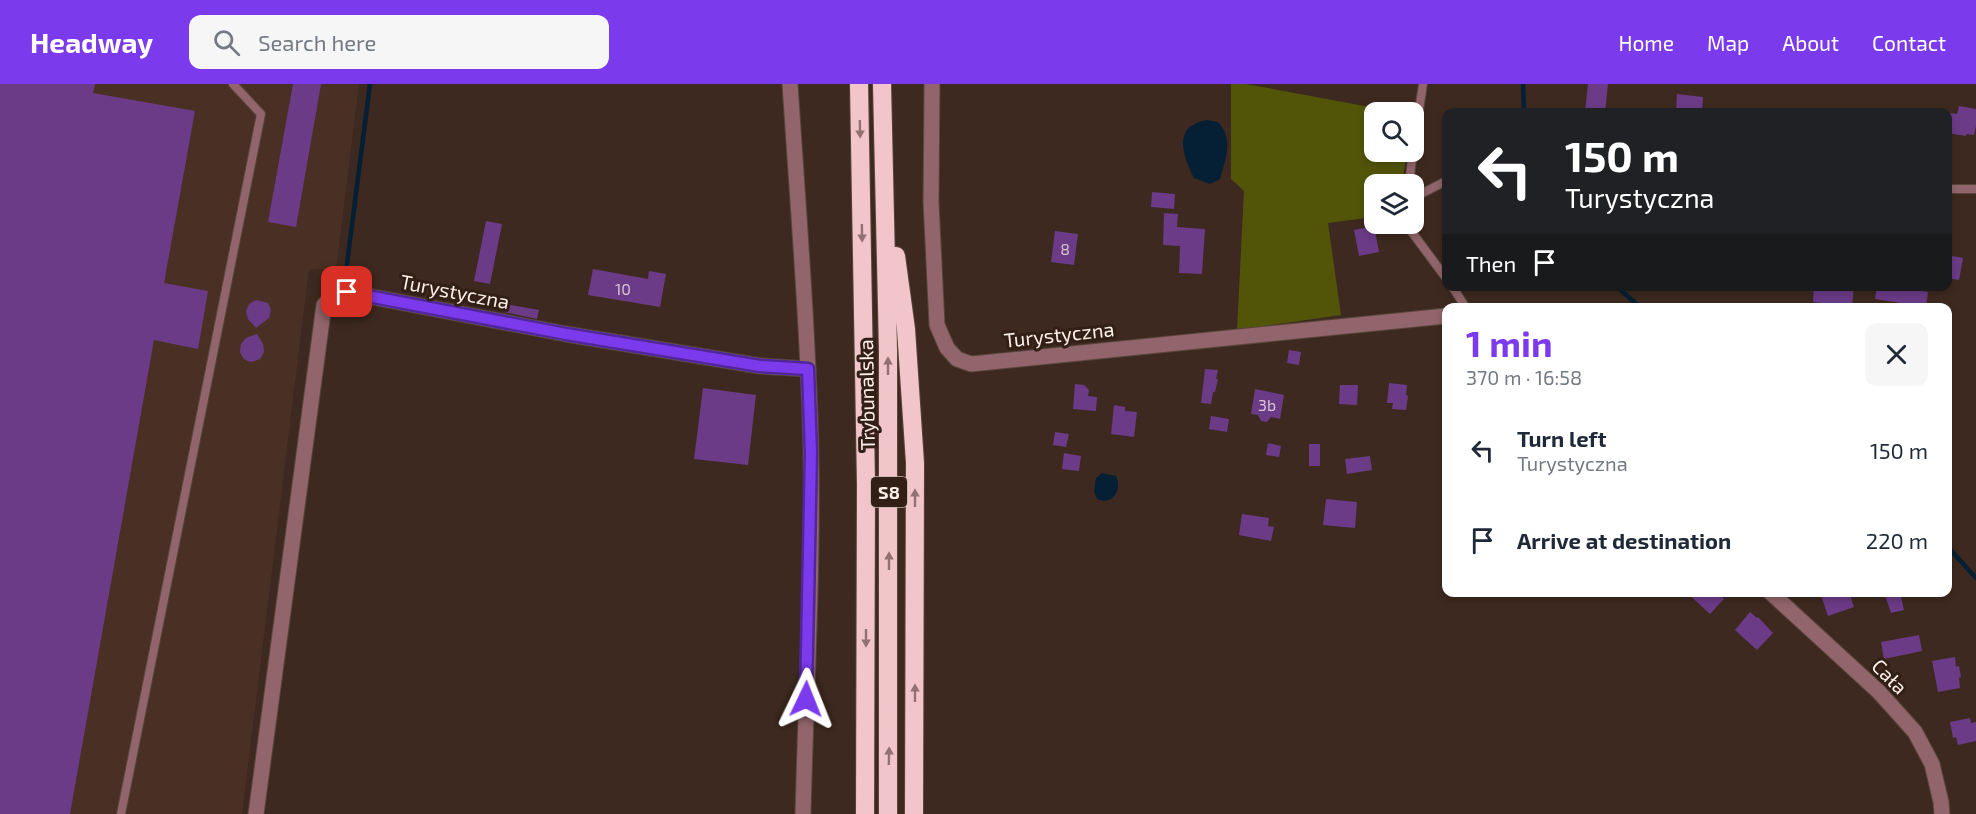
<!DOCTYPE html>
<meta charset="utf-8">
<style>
body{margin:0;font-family:"Exo 2",sans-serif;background:#f6f6f7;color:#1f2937;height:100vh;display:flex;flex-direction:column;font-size:22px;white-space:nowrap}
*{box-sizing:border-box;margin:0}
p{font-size:20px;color:#747a83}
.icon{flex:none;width:33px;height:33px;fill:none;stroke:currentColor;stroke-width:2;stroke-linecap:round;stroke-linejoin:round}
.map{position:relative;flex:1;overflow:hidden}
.panel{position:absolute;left:1442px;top:219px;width:510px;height:294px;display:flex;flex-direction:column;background:#fff;border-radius:12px;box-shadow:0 3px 9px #0003}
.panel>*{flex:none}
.banner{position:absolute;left:1442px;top:24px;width:510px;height:183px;border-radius:12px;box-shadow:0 3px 9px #0003;background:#202124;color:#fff;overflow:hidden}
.controls{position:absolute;left:1364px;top:18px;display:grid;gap:12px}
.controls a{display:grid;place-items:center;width:60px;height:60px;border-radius:12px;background:#fff;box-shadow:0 3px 9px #0003;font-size:30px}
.pin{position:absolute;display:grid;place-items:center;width:51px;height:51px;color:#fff;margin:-26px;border-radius:12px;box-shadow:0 3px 9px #0006}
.me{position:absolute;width:66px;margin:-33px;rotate:2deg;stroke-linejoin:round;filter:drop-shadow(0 0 4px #0008)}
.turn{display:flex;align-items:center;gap:21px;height:126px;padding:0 24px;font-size:27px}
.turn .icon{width:78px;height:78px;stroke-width:2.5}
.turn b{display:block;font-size:42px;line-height:51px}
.then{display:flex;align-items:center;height:57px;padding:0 24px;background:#0003;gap:12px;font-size:22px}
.round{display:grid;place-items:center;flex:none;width:63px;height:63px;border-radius:12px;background:#f6f6f7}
.headline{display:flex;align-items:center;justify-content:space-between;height:102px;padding:0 24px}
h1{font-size:36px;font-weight:700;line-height:45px;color:#7c3aed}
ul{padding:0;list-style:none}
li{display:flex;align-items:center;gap:18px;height:90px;padding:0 24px}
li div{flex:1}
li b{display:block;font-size:22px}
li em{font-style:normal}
header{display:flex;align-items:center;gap:36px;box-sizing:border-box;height:84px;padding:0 30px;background:#7c3aed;color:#fff}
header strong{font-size:28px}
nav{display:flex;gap:33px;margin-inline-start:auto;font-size:21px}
.search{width:420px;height:54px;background:#f6f6f7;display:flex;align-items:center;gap:15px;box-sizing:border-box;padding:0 21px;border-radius:12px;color:#747a83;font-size:22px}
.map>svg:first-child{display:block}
.built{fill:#4a3024}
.green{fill:#525508}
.water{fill:#051f34}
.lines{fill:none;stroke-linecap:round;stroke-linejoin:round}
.stream{stroke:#051f34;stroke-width:4.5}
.building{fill:#6c3b88}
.lane-casing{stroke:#58453b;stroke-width:10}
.street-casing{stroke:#58453b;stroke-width:17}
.highway-casing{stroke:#58453b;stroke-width:20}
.lane{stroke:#91656b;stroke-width:8}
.street{stroke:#91656b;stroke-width:15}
.highway{stroke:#f2c5ca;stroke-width:18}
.oneway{fill:#927270}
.route-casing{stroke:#51269a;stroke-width:15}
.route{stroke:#7c3aed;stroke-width:10}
.labels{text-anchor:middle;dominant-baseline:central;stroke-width:6;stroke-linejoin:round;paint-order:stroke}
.number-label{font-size:16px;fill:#dac3d2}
.shield{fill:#321f16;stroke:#c1b1aa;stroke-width:1.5}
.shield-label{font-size:18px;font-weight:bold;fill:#fef0ea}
.street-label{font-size:20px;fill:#fef0ea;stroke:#321f16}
</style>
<header>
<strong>Headway</strong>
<div class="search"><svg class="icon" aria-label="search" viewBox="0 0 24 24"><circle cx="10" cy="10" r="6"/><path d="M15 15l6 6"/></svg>Search here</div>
<nav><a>Home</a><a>Map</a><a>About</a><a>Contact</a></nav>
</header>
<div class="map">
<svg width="1976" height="730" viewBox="0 0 1976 730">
<rect width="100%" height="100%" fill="#3d291f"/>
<!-- built -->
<polygon class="built" points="0,0 359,0 336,186 309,185 242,730 0,730"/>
<!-- green -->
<polygon class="green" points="1231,0 1246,0 1397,28 1374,28 1374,68 1407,68 1402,100 1374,100 1374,133 1328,139 1341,231 1237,246 1244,107 1231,95"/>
<!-- water -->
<g class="water">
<path d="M 1207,36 L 1218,38 C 1234,55 1226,74 1220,95 L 1210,100 L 1194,94 C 1187,80 1174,51 1193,41 C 1197,38 1203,37 1207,36 Z"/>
<path d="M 1102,389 L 1116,392 C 1123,406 1112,422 1097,415 L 1094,407 L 1096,394 Z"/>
</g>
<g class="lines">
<!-- stream -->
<g class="stream">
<polyline points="1523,0 1524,28"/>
<polyline points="347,180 370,0"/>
<polyline points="1616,202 1641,224"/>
<polyline points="1947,462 1976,494"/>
</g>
</g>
<!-- building -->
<g class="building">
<polygon points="0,0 95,0 93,9 195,27 164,199 208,207 198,265 154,256 70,730 0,730"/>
<polygon points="293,0 321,0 296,143 268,138"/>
<polygon points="1588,0 1608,0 1605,28 1585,28"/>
<polygon points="1677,10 1703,13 1702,28 1676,28"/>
<polygon points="1959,22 1976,25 1976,42 1974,51 1966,50 1966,52 1947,49 1949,29 1957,30"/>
<polygon points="1152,108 1175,110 1174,125 1151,123"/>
<polygon points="1164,129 1178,130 1177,143 1205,145 1202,190 1179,189 1180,162 1163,161"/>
<polygon points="486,137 502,140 490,200 474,197"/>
<polygon points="1374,142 1379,168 1359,172 1354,146"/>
<polygon points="1055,147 1078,150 1074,181 1051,178"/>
<polygon points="1947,171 1963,174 1959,196 1947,194"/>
<polygon points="593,185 648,195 649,187 666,190 660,223 588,211"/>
<polygon points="1814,202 1854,202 1852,222 1813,218"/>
<polygon points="1877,202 1911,202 1910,205 1928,208 1926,223 1875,215"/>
<polygon points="256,216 268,219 271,226 269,234 256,244 248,235 246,227 249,220"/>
<polygon points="505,220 539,226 537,235 504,228"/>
<polygon points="257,250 263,260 264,268 260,275 252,278 248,277 244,275 240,268 241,260 246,254"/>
<polygon points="1289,266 1301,268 1299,281 1287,279"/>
<polygon points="1205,285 1218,286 1216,295 1218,295 1215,308 1213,308 1211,320 1201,319"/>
<polygon points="1389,299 1407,301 1406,311 1408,312 1406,326 1392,325 1393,319 1387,319"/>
<polygon points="1075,300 1084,301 1089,306 1088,312 1097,313 1096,327 1073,325"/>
<polygon points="1340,301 1358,301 1357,321 1339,320"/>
<polygon points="703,304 756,311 748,381 694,375"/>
<polygon points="1255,305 1284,311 1280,335 1271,333 1267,338 1261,337 1258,331 1251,330"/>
<polygon points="1114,321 1125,323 1125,327 1137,328 1134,353 1111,350"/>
<polygon points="1211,332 1229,335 1227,348 1209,345"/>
<polygon points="1055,348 1069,350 1066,363 1053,361"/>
<polygon points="1268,359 1281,362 1279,373 1266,371"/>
<rect x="1309" y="360" width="11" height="22"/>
<polygon points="1064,369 1081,372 1079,387 1062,385"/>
<polygon points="1370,372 1372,386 1347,390 1345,375"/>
<polygon points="1326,415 1357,418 1355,444 1323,441"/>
<polygon points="1242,430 1269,434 1268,442 1274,443 1271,457 1239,451"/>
<polygon points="1686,508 1717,508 1724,515 1710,530"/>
<polygon points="1820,508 1849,508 1854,523 1828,532"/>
<polygon points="1884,508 1900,508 1904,526 1891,529"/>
<polygon points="1750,528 1757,534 1758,533 1773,549 1757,566 1735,546"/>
<polygon points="1919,551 1922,567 1884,575 1881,558"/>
<polygon points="1955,573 1956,583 1959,582 1961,593 1959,594 1960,604 1938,608 1932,577"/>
<polygon points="1970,634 1971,639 1976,638 1976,657 1958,661 1956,653 1953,654 1950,638"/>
</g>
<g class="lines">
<defs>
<g id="lane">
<polyline points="1413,66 1423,0"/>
<polyline points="1409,100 1413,68"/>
<polyline points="1947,105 1976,105"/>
<polyline points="1413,114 1446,97"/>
<polyline points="1410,140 1411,147 1446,194"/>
<polyline points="1452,202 1466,224"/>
<polyline points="121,730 261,30 233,0"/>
</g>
<g id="street">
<path d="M 790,0 C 798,122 808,245 811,367 C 813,488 806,609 803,730"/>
<polyline points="932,0 931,118 937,241 947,264 957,275 971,280 1446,232"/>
<polyline points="1770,508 1879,608 1915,648 1932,680 1941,718 1942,730"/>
<polyline points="256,730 324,221 331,214 347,208 566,250 760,282 808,285"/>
</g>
<g id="highway">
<polyline points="859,0 866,400 865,730"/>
<polyline points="882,0 888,267 888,730"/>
<polyline points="896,172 906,245 915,379 914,730"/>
</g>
</defs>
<!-- lane casing -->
<use href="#lane" class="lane-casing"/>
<!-- street casing -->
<use href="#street" class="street-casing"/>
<!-- highway casing -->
<use href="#highway" class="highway-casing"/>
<!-- lane -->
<use href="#lane" class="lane"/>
<!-- street -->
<use href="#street" class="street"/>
<!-- highway -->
<use href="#highway" class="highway"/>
</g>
<!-- one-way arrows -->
<defs><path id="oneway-solid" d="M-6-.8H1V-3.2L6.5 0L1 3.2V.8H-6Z" transform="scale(1.5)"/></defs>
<g class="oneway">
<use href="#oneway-solid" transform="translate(860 45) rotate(89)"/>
<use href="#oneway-solid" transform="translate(862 149) rotate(89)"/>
<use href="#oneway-solid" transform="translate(888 282) rotate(-90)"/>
<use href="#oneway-solid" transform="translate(915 414) rotate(-90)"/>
<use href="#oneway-solid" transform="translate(889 477) rotate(-90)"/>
<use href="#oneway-solid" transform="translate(866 554) rotate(90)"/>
<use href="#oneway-solid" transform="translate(915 609) rotate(-90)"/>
<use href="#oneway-solid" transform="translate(889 672) rotate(-89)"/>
</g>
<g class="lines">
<defs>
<polyline id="route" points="347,208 566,250 760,282 808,285 811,369 806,615"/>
</defs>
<!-- route casing -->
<use href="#route" class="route-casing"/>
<!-- route -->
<use href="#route" class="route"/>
</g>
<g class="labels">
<!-- number labels -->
<g class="number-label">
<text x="1065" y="164">8</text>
<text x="623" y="204">10</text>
<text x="1267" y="320">3b</text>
</g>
<!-- shield labels -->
<rect class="shield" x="871" y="393" width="36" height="30" rx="4.5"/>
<g class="shield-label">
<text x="889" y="408">S8</text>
</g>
<!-- street labels -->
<g class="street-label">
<text transform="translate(455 207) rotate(11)">Turystyczna</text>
<text transform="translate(1059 250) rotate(-6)">Turystyczna</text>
<text transform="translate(866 311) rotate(-91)">Trybunalska</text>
<text transform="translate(1890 592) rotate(45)">Cała</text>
</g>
</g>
</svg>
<div class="controls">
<a><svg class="icon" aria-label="search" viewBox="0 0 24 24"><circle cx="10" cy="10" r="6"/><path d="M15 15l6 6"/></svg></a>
<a><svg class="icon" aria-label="layers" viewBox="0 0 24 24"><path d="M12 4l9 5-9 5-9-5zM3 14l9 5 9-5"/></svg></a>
</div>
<div class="pin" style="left:347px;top:208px;background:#d93025"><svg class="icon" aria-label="arrive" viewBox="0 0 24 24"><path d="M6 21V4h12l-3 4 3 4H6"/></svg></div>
<svg class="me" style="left:806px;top:615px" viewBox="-20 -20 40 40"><path d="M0-17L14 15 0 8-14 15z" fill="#7c3aed" stroke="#fff" stroke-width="4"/></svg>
<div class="banner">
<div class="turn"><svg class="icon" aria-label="left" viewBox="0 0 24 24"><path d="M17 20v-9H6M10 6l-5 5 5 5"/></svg><div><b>150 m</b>Turystyczna</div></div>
<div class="then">Then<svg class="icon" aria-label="arrive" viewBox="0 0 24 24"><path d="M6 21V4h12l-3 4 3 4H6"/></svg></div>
</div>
<section class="panel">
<div class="headline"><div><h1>1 min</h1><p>370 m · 16:58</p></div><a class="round"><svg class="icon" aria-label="close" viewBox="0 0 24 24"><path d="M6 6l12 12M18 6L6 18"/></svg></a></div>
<ul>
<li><svg class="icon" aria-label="left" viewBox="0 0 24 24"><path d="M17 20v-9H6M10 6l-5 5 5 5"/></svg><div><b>Turn left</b><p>Turystyczna</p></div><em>150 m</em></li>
<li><svg class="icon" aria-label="arrive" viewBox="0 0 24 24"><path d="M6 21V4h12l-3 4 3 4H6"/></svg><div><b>Arrive at destination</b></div><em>220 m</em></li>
</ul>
</section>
</div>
